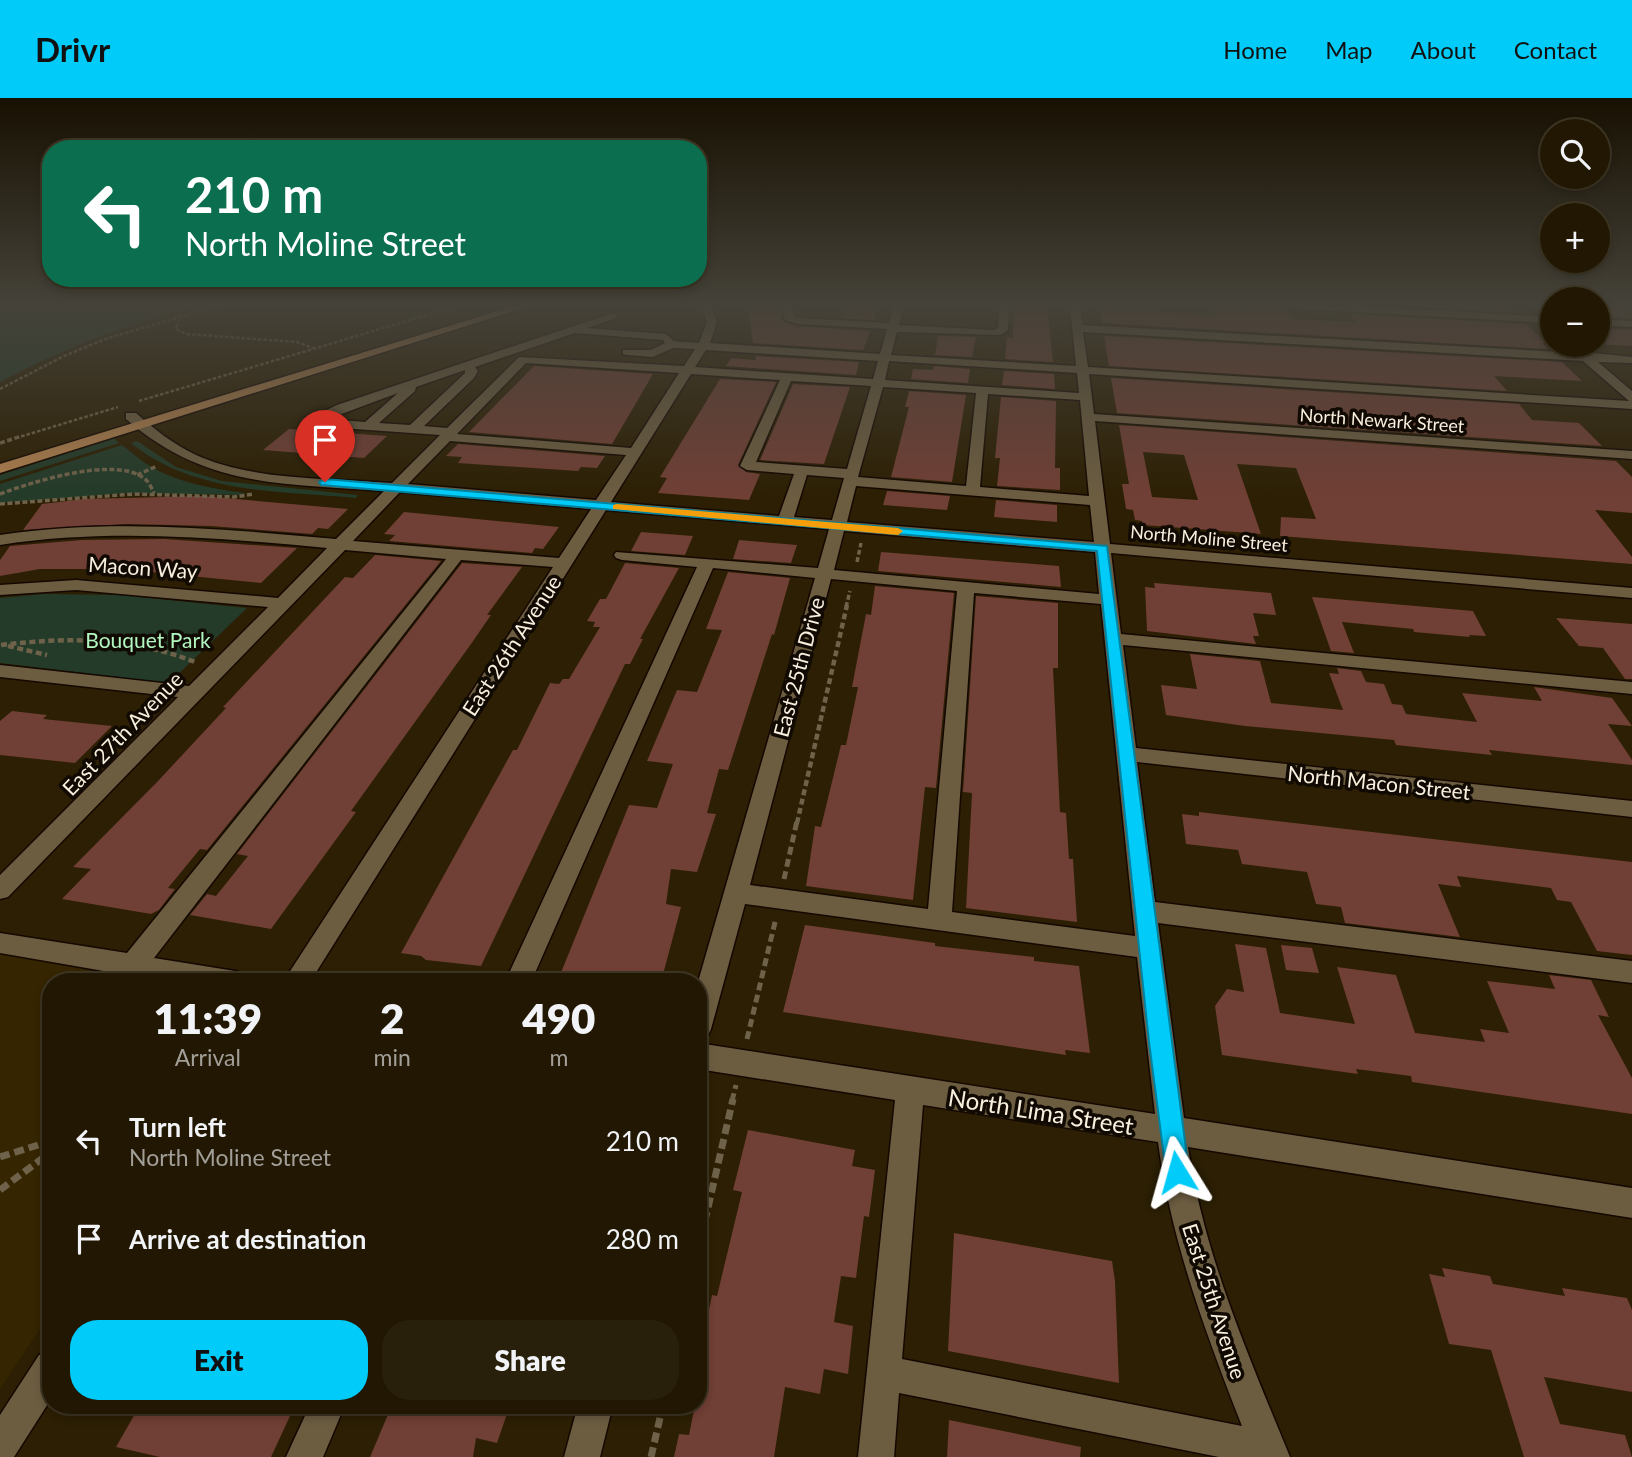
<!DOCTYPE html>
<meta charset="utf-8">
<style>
body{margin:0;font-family:Lato,sans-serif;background:#29200c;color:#f1f3f6;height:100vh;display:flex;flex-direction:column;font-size:26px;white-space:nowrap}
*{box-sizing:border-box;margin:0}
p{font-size:23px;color:#a29f99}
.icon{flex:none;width:38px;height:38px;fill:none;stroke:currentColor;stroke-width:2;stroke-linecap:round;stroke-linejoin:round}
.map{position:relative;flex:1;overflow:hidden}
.side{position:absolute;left:42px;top:875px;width:665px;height:441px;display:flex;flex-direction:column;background:#211702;border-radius:28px;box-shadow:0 4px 10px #0003,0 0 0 2px #3e3624}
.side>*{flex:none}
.banner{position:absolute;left:42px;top:42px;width:665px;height:147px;border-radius:28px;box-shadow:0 4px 10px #0003,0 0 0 2px #3e3624;background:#0b6e4f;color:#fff;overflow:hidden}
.controls{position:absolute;left:1540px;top:21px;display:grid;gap:14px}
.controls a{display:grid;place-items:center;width:70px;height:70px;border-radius:50%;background:#211702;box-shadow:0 4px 10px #0003,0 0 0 2px #3e3624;font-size:35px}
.pin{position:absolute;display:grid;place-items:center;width:60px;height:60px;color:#fff;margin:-72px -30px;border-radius:50% 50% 50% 0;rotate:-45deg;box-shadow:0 0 7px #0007}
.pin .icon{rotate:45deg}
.me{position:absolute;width:77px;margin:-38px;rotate:352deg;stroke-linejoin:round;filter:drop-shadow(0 0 5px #0008)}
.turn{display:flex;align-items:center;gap:24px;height:147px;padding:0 28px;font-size:32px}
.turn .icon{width:91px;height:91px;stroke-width:2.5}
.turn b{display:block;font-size:49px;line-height:60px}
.eta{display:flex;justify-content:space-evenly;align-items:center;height:119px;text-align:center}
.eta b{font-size:42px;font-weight:800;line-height:49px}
.primary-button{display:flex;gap:14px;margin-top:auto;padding:14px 28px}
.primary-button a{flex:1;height:80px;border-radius:28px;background:#00cbf9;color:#111;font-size:28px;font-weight:800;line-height:80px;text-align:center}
.primary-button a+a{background:#29200c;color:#f1f3f6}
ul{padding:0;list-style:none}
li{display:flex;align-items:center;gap:21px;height:98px;padding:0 28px}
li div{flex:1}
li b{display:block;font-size:26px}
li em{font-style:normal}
header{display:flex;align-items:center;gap:42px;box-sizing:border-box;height:98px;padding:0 35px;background:#00cbf9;color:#111}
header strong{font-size:33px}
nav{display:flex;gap:38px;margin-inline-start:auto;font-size:24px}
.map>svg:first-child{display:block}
.built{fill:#352500}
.green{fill:#243b29}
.building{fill:#703f35;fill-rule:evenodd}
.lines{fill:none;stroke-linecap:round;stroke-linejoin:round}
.minor-casing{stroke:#140800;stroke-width:3}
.major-casing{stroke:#140800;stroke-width:3}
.path-far4{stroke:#6e624a;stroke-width:2.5;stroke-dasharray:3.5 2;stroke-linecap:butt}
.path-far3{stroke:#6e624a;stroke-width:3.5;stroke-dasharray:5 2.5;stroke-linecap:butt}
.path-far2{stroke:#6e624a;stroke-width:4.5;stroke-dasharray:6 3.5;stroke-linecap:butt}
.path-far1{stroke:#6e624a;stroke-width:5;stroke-dasharray:8 4.5;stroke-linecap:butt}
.path{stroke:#6e624a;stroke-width:7;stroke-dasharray:10 5;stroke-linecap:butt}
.minor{fill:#6c5d41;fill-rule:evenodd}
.major{fill:#af7f4e;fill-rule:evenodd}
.route{fill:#00cbf9;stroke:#0084a2;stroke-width:2}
.slow{fill:#f59e0b}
.labels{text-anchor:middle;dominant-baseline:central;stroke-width:7;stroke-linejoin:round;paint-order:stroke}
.far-street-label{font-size:18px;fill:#f8efdf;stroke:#100a02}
.street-label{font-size:21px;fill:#f8efdf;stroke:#100a02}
.park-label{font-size:21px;fill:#b2f6c0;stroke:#100a02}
.near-street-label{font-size:24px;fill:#f8efdf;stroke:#100a02}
</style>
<header>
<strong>Drivr</strong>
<nav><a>Home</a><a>Map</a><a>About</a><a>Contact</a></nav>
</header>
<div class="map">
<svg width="1632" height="1359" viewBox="0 0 1632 1359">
<rect width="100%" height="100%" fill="#2c1f03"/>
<!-- built -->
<polygon class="built" points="0,853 200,884 51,884 51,1214 0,1291"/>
<!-- green -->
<g class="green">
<path d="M 0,208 L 197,208 C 128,225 62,251 0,284 Z"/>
<polygon points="114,340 119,345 0,383 0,377"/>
<path d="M 137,343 L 176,369 L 222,383 L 358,397 L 356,400 C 279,393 194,396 131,345 Z"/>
<path d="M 122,347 C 133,355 142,364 153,370 C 181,385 214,391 245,395 L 242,397 L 127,395 L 0,405 L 0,386 Z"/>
<polygon points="44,496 119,497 247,510 169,585 0,565 0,500"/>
</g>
<!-- building -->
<g class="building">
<polygon points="747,208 780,208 782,223 796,228 870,233 863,252 753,245"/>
<polygon points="844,208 878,208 874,222 840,220"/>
<polygon points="1014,208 1047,208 1053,264 1005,261 1007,239 1013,240"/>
<polygon points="1213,208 1286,211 1292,221 1356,224 1350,216 1526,226 1546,245 1542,245 1548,251 1102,225 1099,210 1217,217"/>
<polygon points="1400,208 1503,208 1514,214"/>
<polygon points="1598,208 1622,208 1632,216 1632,220 1598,219"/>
<polygon points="1598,230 1632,232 1632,248 1598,246"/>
<polygon points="938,238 976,239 972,259 935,257"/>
<polygon points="1104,238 1562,264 1582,283 1494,278 1507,293 1109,268"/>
<polygon points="755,258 859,264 856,277 726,268 731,260 756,262"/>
<polygon points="534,268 653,276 612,346 469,334"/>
<polygon points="934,268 970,271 968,285 911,281 913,271 933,272"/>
<polygon points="1004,273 1054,276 1055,291 1002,287"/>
<polygon points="1111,280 1519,306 1532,322 1579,325 1602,348 1117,315"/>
<polygon points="720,281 776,284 738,367 746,374 760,376 749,402 658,395 667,380 660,379"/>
<polygon points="793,286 850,289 824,366 760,362"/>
<polygon points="909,293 966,297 952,384 891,379 909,309 905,309"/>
<polygon points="1001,299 1056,303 1055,370 1060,370 1060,392 997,388 1000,360 995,360"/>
<path d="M 1119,327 L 1616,363 L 1632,379 L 1632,415 L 1595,412 L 1632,459 L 1632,466 L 1280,438 L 1281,419 L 1316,421 L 1296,370 L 1237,366 L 1261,436 L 1143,427 L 1142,423 L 1135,422 L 1133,412 L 1126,411 L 1122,386 L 1129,386 ZM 1143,354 L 1184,357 L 1198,402 L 1152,399 Z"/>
<polygon points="289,331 387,338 364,360 263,352"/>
<polygon points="458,346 605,358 597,370 581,369 578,373 458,365 462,359 446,358"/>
<polygon points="887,393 950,398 947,412 883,407"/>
<polygon points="202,398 348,411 328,431 318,430 312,436 210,428 126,426 23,432 42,406 84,401"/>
<polygon points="996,402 1057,407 1057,424 994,419"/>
<polygon points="404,414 559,429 543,451 535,450 532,455 389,443 395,437 384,436"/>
<polygon points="641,434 693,438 685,457 631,453"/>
<polygon points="164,441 297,450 261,485 99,469 97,471 40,471 0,478 0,462 10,448 82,442"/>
<polygon points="739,442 797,447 791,465 733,461"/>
<polygon points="881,454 1059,468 1061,489 878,473"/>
<polygon points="375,457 441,463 207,752 200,751 168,790 175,791 159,812 151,816 62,801 91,771 73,769 158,683 226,610 223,609 345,479 353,480"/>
<polygon points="462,465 522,469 487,517 491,517 471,546 351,713 356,714 271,831 190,817 207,796 216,798 248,758 237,756"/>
<polygon points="625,465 679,470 640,541 643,541 630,566 625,566 481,868 426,862 421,858 401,855 513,652 517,652 550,585 559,586 563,581 569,581 600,529 593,529 595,524 587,523 600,501 606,501"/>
<polygon points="728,474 790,480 774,537 772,536 728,672 719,671 707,715 716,716 697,774 671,771 666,806 681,809 661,884 600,884 560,877 629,707 657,710 673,666 647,663 677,592 697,594 722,532 706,531"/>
<polygon points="1154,485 1271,495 1276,517 1253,515 1259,538 1253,538 1256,546 1147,533 1145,489 1155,490"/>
<polygon points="875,488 954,495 936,690 925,689 913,802 806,788 815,728 821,729 841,647 846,647 858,589 852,589 866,516 871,517"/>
<polygon points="976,498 1058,505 1058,570 1053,570 1060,714 1066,715 1069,761 1073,761 1077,824 966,810 972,695 963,694"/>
<polygon points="1312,499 1473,513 1486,538 1469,537 1470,539 1414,534 1413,531 1342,524 1354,555 1331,553"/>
<polygon points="1556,520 1632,526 1632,581 1625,581 1603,550 1579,548"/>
<polygon points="1190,556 1260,563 1271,605 1343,612 1329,575 1339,576 1337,570 1361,573 1366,584 1384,586 1392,606 1402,607 1406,616 1477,624 1462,595 1542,603 1534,589 1612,600 1632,628 1608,626 1632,662 1632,667 1489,652 1492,657 1396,647 1394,642 1245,628 1166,617 1161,587 1197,591"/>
<polygon points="12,613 47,617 43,621 112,628 75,665 0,657 0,623"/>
<polygon points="1199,714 1632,764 1632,857 1597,853 1571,804 1557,802 1551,790 1457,778 1461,789 1438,786 1460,839 1345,825 1341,809 1316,806 1307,774 1242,766 1238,752 1186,746 1182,716 1199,718"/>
<polygon points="805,827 935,845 935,848 1034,859 1034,863 1079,868 1090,955 1065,952 1066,957 783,914"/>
<polygon points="1235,846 1266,850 1280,915 1355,926 1337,869 1396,877 1415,935 1485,944 1480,931 1509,935 1487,883 1555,891 1549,877 1591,882 1609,919 1598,917 1632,980 1632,1016 1412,984 1411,978 1356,971 1358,976 1222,957 1215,908 1227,891 1244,894"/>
<polygon points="1281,847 1312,850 1319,875 1286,872"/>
<polygon points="748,1032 855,1052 852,1068 875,1072 869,1119 864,1118 856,1180 841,1178 834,1224 853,1228 848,1276 824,1271 820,1296 785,1289 774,1359 674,1359 679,1336 689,1337 695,1307 698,1307 698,1264 712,1197 717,1198 742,1094 733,1092"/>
<polygon points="954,1135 1112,1163 1115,1183 1119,1285 948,1253"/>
<polygon points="1442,1170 1490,1178 1493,1186 1565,1198 1562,1190 1627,1200 1632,1212 1632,1294 1544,1279 1560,1326 1625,1337 1632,1359 1524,1359 1491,1252 1449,1246 1429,1176 1445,1179"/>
<polygon points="140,1307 242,1307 290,1318 271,1359 160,1359 116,1349"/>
<polygon points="392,1307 510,1307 497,1345 476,1340 473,1359 370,1359"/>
<polygon points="949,1322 1081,1349 1080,1359 947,1359"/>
</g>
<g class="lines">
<defs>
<g id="minor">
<path d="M 701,208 L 711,208 L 717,224 L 710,245 L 880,256 L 887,231 L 797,226 L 785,222 L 782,208 L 792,208 L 794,218 L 798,220 L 889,225 L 894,208 L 904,208 L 899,227 L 995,232 L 998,230 L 999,208 L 1009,208 L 1008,232 L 1001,237 L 897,234 L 891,257 L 1076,268 L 1070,208 L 1080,208 L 1083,227 L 1579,255 L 1584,254 L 1632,259 L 1632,265 L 1598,264 L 1632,293 L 1632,311 L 1089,276 L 1094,316 L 1632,353 L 1632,361 L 1095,323 L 1110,446 L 1632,490 L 1632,500 L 1111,455 L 1121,536 L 1632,584 L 1632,596 L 1123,547 L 1136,650 L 1632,703 L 1632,719 L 1137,664 L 1155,804 L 1632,863 L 1632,885 L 1158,825 L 1184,1020 L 1632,1090 L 1632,1120 L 1188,1049 C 1204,1157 1249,1259 1290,1359 L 1219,1359 L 899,1295 L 894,1359 L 858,1359 L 895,1002 L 698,971 L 698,945 L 1155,1016 L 1137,859 L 745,806 L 711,931 L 707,940 L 698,943 L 698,884 L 815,480 L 713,470 L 531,884 L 505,884 L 697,469 L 622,462 L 616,460 L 614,457 L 616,454 L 818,470 L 829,431 L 606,412 L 310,884 L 283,884 L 553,469 L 461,462 L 154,860 L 235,873 L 244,876 L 248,884 L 167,884 L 0,855 L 0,835 L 127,855 L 446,461 L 345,452 L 8,799 L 0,801 L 0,777 L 178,599 L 0,579 L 0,567 L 189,588 L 268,509 L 76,492 L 0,497 L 0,487 L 76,482 L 278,500 L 327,450 C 218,440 110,430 0,447 L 0,437 C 112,420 223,431 336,441 L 384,393 C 285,385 206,391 126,321 L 126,315 L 136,315 C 154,331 172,345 194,356 C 251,383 330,380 392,385 L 440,337 L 312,328 L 307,327 L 307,321 L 337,307 L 613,215 L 618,218 L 617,220 L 587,230 L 666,236 L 674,243 L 699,245 L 707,224 ZM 1083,234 L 1583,263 L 1629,303 L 1088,269 ZM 575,235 L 663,242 L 665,245 L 651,252 L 623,252 L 623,256 L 627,257 L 653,259 L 673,250 L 695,251 L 684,268 L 519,259 L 447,330 L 424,328 L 474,280 L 478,273 L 475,269 ZM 706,252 L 878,263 L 873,281 L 695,269 ZM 889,263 L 1077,275 L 1079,295 L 885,282 ZM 526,265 L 679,275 L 631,350 L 457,336 ZM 465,272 L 465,275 L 410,327 L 379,325 L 415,293 L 416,289 ZM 691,276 L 780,282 L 740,368 L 747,372 L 794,376 L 779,418 L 611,404 ZM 791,283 L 871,288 L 847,371 L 756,364 ZM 883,289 L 976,295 L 966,388 L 858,379 ZM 398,295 L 365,324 L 328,321 ZM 988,296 L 1080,302 L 1089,398 L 980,389 ZM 450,343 L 626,357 L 596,402 L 408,386 ZM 807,377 L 844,380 L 832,422 L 794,419 ZM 856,388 L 1090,407 L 1094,444 L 847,424 ZM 400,394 L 591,411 L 559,460 L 353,443 ZM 844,433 L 1095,454 L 1099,496 L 834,472 ZM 831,481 L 957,493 L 928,811 L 750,787 ZM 974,495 L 1101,506 L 1135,838 L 952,814 ZM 923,1007 L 1158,1044 C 1171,1143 1206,1236 1242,1328 L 902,1261 Z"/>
<polygon points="1294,208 1354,208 1552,219 1552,225 1299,211"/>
<polygon points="1598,221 1632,223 1632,229 1598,227"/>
<polygon points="51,1252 51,1301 14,1359 0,1359 0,1317 39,1257"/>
<polygon points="310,1307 345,1307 323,1359 286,1359"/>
<polygon points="578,1307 613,1307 600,1359 564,1359"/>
</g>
<polygon id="major" points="514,208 530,208 0,375 0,366"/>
</defs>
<!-- minor casing -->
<use href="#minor" class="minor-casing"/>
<!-- major casing -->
<use href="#major" class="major-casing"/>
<!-- path-far4 -->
<g class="path-far4">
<polyline points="181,216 176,231 186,236 297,244 313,250"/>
<polyline points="0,291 64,258 108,240 218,208"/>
<polyline points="139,303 457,208"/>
<polyline points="16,340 118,309"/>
</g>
<!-- path-far3 -->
<g class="path-far3">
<polyline points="0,345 22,338"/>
<polyline points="137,377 157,368"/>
<path d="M 0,396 C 32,384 116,357 145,381 C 149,384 152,391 154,395"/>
<polyline points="0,406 134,396 234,399 254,396"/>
<polyline points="857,464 861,445"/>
<polyline points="846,509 850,493"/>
</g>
<!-- path-far2 -->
<g class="path-far2">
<path d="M 1,547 C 68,539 131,539 195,564"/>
<polyline points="8,548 47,557"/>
<polyline points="797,725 847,507"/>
</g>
<!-- path-far1 -->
<g class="path-far1">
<polyline points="784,781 797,723"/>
<polyline points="747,941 776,820"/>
<polyline points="732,1003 736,987"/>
</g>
<!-- path -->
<g class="path">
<polyline points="0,1059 51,1043"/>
<polyline points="0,1092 51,1054"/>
<polyline points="698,1153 733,1001"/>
<polyline points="651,1359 663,1307"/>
</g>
<!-- minor -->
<use href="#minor" class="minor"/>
<!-- major -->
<use href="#major" class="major"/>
</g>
<!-- sky -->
<linearGradient id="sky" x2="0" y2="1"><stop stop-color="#181102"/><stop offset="0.52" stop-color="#454239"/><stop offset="1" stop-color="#454239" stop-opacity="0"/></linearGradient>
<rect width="1632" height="398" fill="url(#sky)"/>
<!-- route -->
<polygon class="route" points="325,381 1107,448 1189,1074 1185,1082 1177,1086 1169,1082 1166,1074 1149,944 1097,453 321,387 319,384"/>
<!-- slow -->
<polygon class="slow" points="617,406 898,430 903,433 898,437 613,411 613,407"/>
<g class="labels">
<!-- far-street labels -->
<g class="far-street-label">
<text transform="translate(1382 322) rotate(4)">North Newark Street</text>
<text transform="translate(1209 440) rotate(5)">North Moline Street</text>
</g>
<!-- street labels -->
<g class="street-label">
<text transform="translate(143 469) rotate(4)">Macon Way</text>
<text transform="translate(511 547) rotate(-57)">East 26th Avenue</text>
<text transform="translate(798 569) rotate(-75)">East 25th Drive</text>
<text transform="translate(122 635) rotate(-46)">East 27th Avenue</text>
<text transform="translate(1379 684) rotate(6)">North Macon Street</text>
<text transform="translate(1215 1203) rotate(72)">East 25th Avenue</text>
</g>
<!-- park labels -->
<g class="park-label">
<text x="148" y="541">Bouquet Park</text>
</g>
<!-- near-street labels -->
<g class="near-street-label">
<text transform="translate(1041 1013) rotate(9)">North Lima Street</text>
</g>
</g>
</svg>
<div class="controls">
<a><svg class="icon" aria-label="search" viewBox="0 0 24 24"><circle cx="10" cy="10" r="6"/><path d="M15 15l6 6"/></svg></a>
<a>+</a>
<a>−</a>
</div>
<div class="pin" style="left:325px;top:384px;background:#d93025"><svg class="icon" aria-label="arrive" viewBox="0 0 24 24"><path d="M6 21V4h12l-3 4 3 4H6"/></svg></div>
<svg class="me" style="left:1177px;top:1074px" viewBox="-20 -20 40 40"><path d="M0-17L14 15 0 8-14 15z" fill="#00cbf9" stroke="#fff" stroke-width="4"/></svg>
<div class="banner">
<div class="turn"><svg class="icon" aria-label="left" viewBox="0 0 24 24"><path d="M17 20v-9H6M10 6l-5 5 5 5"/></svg><div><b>210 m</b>North Moline Street</div></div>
</div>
<section class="side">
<div class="eta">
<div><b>11:39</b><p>Arrival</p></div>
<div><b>2</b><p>min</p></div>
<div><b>490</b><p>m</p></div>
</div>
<ul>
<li><svg class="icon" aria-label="left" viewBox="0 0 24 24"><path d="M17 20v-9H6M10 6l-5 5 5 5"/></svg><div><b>Turn left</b><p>North Moline Street</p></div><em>210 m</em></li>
<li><svg class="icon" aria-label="arrive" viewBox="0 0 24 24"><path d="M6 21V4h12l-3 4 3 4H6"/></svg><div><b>Arrive at destination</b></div><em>280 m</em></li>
</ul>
<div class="primary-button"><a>Exit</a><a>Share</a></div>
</section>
</div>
